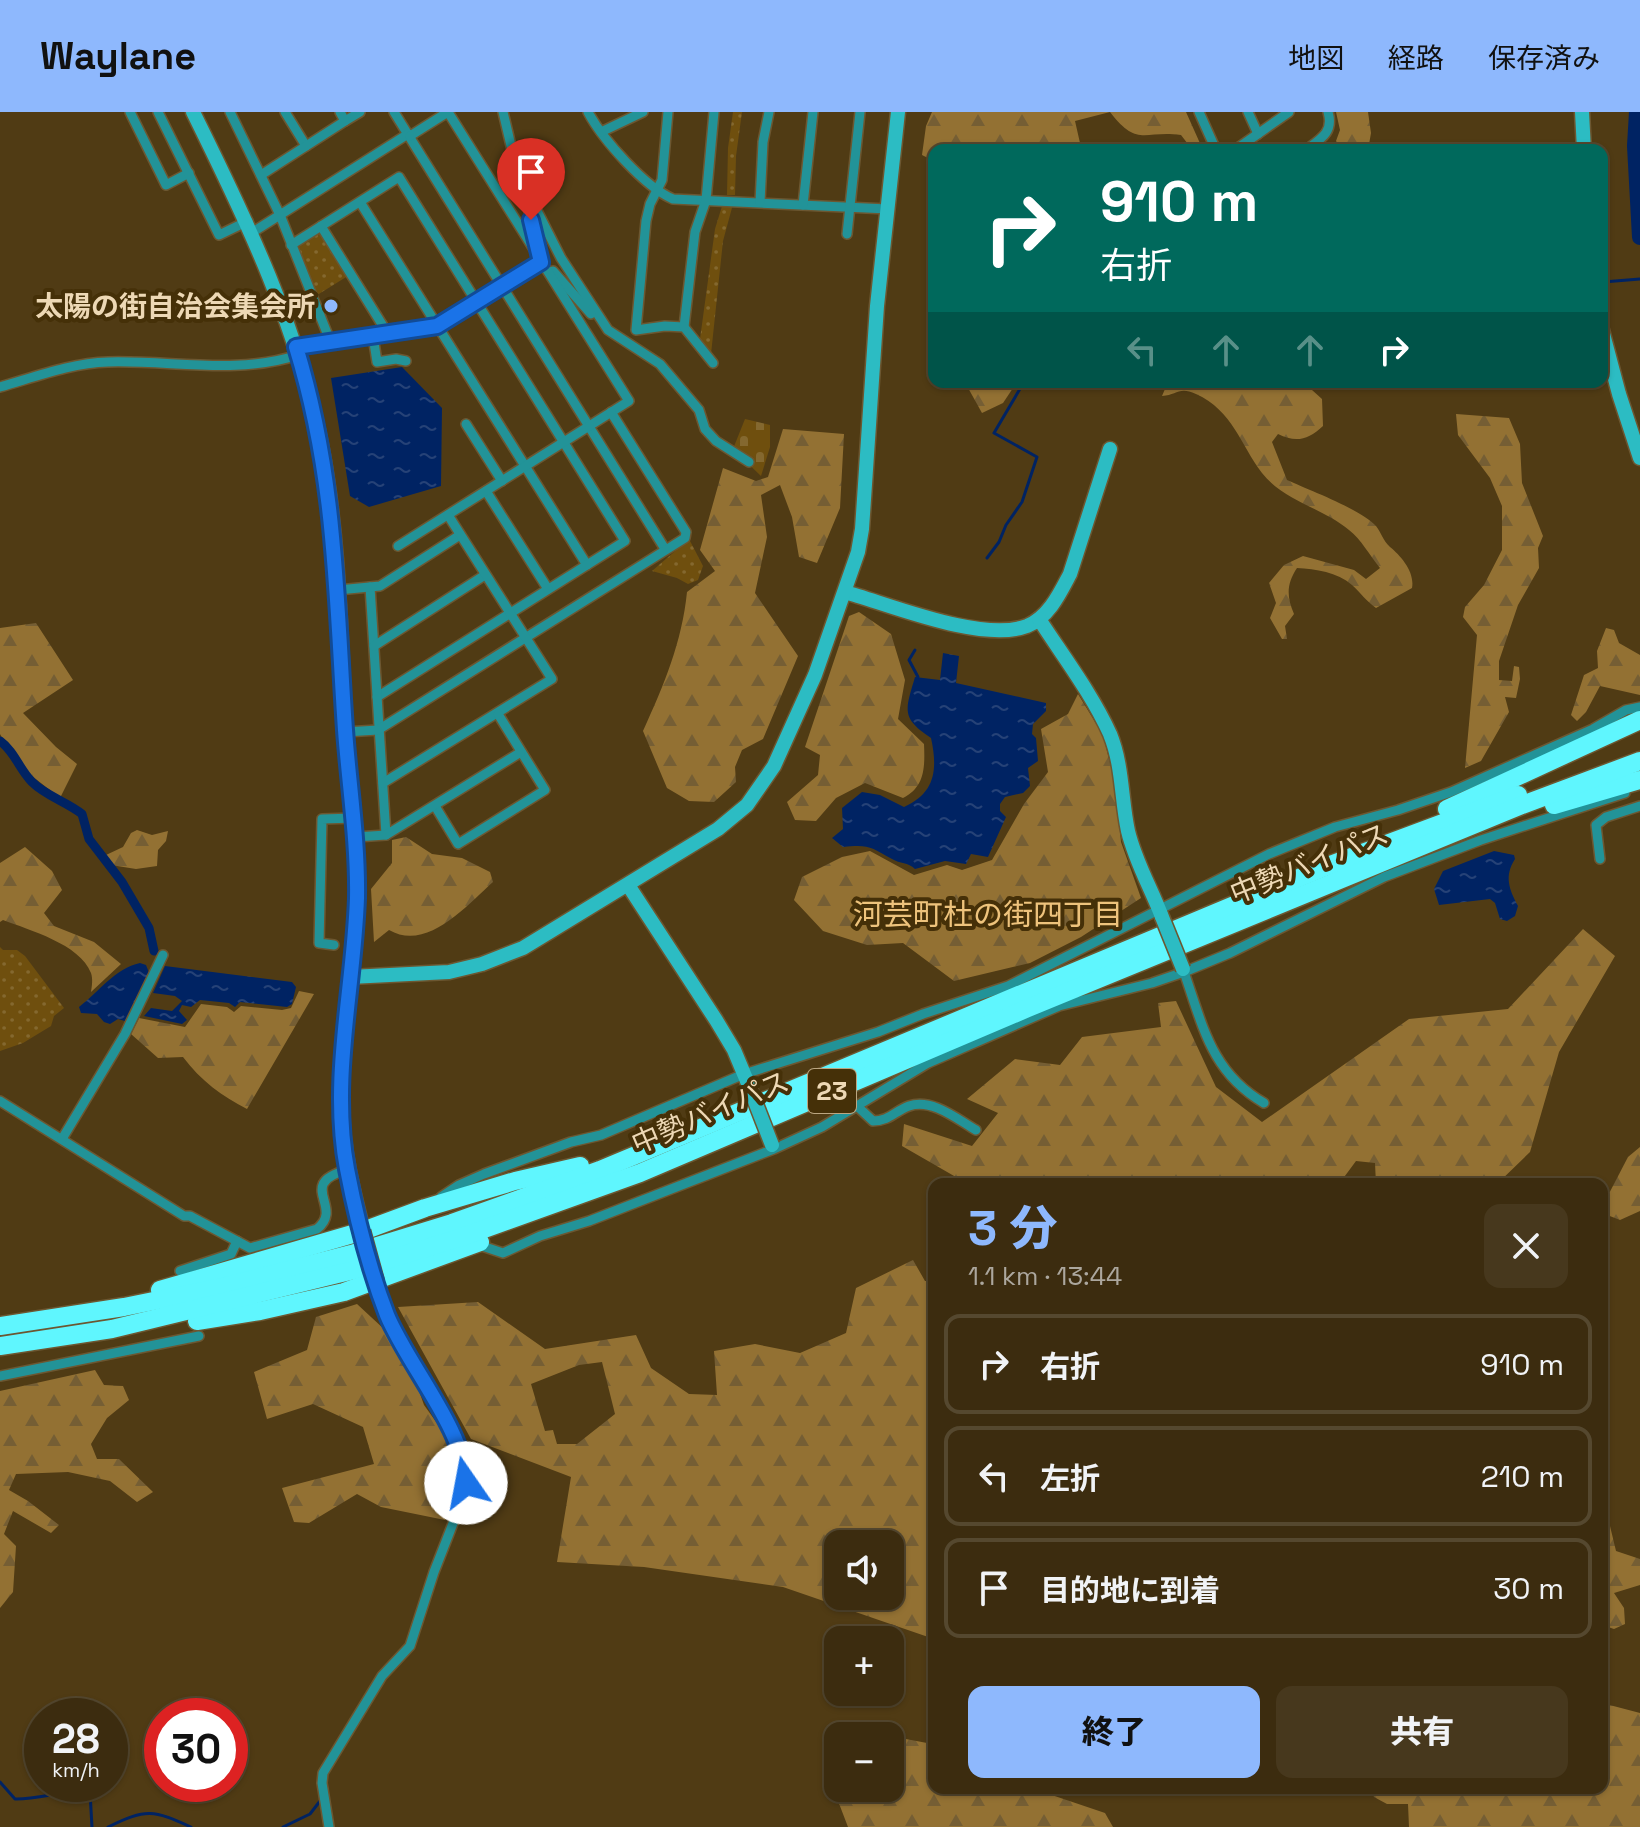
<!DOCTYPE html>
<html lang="ja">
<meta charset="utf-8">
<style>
body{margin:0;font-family:"Space Grotesk","Noto Sans JP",sans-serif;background:#47381d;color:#f1f3f6;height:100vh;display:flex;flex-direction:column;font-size:30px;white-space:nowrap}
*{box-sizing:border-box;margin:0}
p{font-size:26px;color:#aca79e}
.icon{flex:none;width:44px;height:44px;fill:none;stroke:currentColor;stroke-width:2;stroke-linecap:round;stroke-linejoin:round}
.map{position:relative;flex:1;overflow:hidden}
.drawer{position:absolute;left:928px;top:1066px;width:680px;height:616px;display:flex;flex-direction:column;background:#3c2c0f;border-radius:16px;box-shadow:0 2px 6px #0004,0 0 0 2px #55482f}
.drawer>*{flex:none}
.top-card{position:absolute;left:928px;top:32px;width:680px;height:244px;border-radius:16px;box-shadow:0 2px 6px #0004,0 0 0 2px #55482f;background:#00695c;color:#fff;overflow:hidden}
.controls{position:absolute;left:824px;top:1418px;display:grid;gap:16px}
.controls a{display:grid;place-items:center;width:80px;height:80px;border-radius:16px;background:#3c2c0f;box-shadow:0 2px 6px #0004,0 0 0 2px #55482f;font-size:40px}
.speed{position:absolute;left:24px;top:1586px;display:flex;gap:16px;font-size:40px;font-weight:700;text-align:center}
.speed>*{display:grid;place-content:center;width:104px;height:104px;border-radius:50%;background:#3c2c0f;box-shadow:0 2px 6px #0004,0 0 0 2px #55482f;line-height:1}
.speed small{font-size:20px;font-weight:400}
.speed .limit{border:12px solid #d22;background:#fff;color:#111}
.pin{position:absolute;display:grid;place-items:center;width:68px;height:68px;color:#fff;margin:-82px -34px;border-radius:50% 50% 50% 0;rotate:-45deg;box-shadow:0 0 8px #0007}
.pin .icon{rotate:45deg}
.me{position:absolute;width:88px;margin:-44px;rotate:348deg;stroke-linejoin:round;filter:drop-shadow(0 0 6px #0008)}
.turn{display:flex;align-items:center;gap:28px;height:168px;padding:0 40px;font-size:36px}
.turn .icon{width:104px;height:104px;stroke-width:2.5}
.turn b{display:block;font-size:56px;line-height:68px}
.lanes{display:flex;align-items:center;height:76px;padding:0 40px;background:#0003;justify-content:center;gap:40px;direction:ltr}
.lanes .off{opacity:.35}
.round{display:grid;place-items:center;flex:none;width:84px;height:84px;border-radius:16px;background:#47381d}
.overview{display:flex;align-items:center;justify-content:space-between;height:136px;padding:0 40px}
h1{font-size:48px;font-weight:800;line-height:60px;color:#8eb8fd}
.primary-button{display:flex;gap:16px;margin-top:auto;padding:16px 40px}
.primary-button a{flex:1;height:92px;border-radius:16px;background:#8eb8fd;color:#111;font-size:32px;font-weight:800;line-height:92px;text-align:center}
.primary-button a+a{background:#47381d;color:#f1f3f6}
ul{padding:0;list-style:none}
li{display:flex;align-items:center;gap:24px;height:100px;margin:0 16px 12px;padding:0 24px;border:4px solid #55482f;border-radius:16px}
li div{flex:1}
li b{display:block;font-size:30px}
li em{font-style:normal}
header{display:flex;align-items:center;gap:48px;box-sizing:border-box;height:112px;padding:0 40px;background:#8eb8fd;color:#111}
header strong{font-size:38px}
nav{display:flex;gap:44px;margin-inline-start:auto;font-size:28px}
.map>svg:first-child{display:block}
.green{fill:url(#green-dots)}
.forest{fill:url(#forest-firs);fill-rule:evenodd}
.cemetery{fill:url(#cemetery-stones)}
.water{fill:url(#water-ripples)}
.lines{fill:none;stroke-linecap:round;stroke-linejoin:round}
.stream{stroke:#002363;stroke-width:3}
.canal{stroke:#002363;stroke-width:9}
.river{stroke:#002363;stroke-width:16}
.street-casing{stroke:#6c5731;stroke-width:12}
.secondary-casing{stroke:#6c5731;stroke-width:17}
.highway-casing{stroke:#6c5731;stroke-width:21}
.street{stroke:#229398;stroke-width:9}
.secondary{stroke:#2cbcc3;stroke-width:14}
.highway{stroke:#5ff6fe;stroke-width:18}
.secondary-bridge-casing{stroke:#6c5731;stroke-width:17;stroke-linecap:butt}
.secondary-bridge{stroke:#2cbcc3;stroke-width:14}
.route-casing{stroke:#114b97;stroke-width:20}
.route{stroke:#1a73e8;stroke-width:14}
.poi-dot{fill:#8eb8fd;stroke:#453008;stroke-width:3}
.labels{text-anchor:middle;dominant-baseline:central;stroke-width:8;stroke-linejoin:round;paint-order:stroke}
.shield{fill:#453008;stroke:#bba681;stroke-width:2}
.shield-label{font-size:26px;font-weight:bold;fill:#edd8b5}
.poi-label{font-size:28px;font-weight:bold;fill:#edd8b5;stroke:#453008;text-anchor:end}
.street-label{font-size:28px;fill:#edd8b5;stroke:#453008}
.neighbourhood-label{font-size:30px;fill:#eec37c;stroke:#453008}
</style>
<header>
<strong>Waylane</strong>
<nav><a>地図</a><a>経路</a><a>保存済み</a></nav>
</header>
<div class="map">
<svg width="1640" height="1715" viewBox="0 0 1640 1715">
<defs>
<pattern id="green-dots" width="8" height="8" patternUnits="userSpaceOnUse" patternTransform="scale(2)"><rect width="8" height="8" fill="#6f4f0e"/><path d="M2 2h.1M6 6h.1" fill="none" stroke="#84682f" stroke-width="1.8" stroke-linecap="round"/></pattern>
<pattern id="forest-firs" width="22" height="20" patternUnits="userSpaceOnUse" patternTransform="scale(2)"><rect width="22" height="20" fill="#937133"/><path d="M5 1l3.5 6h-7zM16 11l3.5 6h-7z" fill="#755e34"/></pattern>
<pattern id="cemetery-stones" width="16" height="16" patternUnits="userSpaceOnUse" patternTransform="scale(2)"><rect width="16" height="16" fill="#6f4f0e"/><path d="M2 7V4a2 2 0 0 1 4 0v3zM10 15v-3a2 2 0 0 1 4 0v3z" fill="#84682f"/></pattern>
<pattern id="water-ripples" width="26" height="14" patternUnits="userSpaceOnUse" patternTransform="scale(2)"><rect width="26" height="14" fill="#002363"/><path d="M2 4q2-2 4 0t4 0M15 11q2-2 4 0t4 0" fill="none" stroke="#264277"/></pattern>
</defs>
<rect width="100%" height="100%" fill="#503b14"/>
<!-- green -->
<g class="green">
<polygon points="733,0 742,0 736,44 735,83 727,83 728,36"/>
<polygon points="723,91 733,92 723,129 711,242 700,227 715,117"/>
<polygon points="321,115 351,162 314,185 292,133"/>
<polygon points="689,427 703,454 698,468 688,472 677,466 652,459"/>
<polygon points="0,835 3,838 17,838 25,844 64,896 54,904 51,914 23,931 0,939"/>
</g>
<!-- forest -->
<g class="forest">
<polygon points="932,0 1110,0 1075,9 1080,31 1084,38 934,38 934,49 922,43 926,14"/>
<path d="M 1110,0 L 1186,0 L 1203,38 L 1189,38 L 1191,36 L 1181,23 C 1143,18 1138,36 1110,0 Z"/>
<polygon points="1336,0 1368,0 1371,21 1368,38 1338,38 1341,36 1336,29 1340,18"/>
<polygon points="968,270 1017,270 1003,291 982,301 967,274"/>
<path d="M 1168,270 L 1291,270 L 1312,278 L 1322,287 L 1323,314 C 1308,328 1296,331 1278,322 L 1272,330 L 1287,368 C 1309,378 1360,397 1376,414 C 1381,420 1383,429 1390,435 C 1401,444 1415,460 1412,476 L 1376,496 C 1366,489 1361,481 1352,473 C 1337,460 1316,457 1297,456 C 1287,471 1286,484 1294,502 L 1285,514 L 1287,527 L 1282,527 L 1270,506 L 1276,491 L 1269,471 L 1284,453 L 1303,444 L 1354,458 L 1366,467 L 1380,456 C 1370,444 1361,427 1349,418 C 1323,396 1284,389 1262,361 C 1240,332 1233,299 1196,282 C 1179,274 1177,283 1162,284 Z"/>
<polygon points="1456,302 1509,306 1520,332 1522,371 1543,424 1538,436 1539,456 1518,493 1499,549 1499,568 1512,569 1514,554 1519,555 1520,567 1516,586 1505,585 1509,600 1481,649 1465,656 1477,523 1463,505 1465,495 1484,473 1502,438 1502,394 1490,366 1458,323"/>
<path d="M 783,317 L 844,322 L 840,396 L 817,451 L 799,445 L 792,405 L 780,373 L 761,383 L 767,425 L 755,481 L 798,544 L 763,627 L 742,638 L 735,655 L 736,670 L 714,690 L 689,689 L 667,676 L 643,619 C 664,573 682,530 687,480 L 715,459 L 700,438 L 723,356 L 756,369 L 768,365 Z"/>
<path d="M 859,500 L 891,522 L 905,568 L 898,607 L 924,632 C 925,655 925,675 903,686 L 865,671 L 836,686 L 816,709 L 795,708 L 787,690 L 818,663 L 820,643 L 805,635 L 849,504 Z"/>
<polygon points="36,511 73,568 23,601 56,635 77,652 60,686 18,653 0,622 0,516"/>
<polygon points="1606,516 1614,518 1619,531 1640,543 1640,583 1600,574 1586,600 1577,609 1571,603 1584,563 1598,556 1597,539"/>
<polygon points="1078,582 1103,623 1115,671 1121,730 1141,786 1081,825 1030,851 954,869 903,831 867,833 823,819 794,788 802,765 842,745 870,739 914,763 947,753 962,758 992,748 1024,692 1048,660 1041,617 1068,602"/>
<polygon points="137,718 152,723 168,719 166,729 158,738 157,754 136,757 111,753 106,743 123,735 131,721"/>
<path d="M 406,725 L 432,742 L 462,746 L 490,760 L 493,770 C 466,794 427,840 389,818 L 374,830 L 371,777 L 392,751 L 392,728 Z"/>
<path d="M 25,735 L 52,759 L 62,778 L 44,801 L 54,814 L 94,830 L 121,852 L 91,880 C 92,874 93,867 91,861 C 80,832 29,818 3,808 L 0,810 L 0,751 Z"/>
<polygon points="1583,817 1615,844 1559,940 1530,1040 1497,1072 1376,1072 1375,1051 1356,1049 1339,1072 968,1072 902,1034 904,1012 972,1034 998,1001 967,987 1015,947 1060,953 1082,925 1161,915 1158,891 1176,889 1216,975 1262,1010 1409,907 1508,897"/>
<path d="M 299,879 L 314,882 L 247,997 C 222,984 201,969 183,945 L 158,946 L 131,922 L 139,906 L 185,915 L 201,892 L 227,895 L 234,900 L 241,894 L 282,898 L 291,896 Z"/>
<polygon points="1640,1035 1640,1099 1620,1108 1602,1101 1602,1095 1628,1045"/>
<path d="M 913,1148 L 925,1169 L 934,1169 L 934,1527 L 783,1475 L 644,1455 L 557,1450 L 571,1365 L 471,1327 L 398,1195 L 478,1190 L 545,1237 L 636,1223 L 651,1256 L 689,1282 L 717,1283 L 714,1239 L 755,1232 L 800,1241 L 846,1221 L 856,1176 ZM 602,1250 L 615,1302 L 577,1332 L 557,1332 L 553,1318 L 545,1319 L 531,1272 L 579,1253 ZM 838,1432 L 890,1432 L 890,1484 L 838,1484 Z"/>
<polygon points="357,1192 385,1218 413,1262 424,1293 449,1328 458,1354 456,1386 445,1408 381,1395 357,1382 309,1411 294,1410 282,1376 374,1352 363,1315 313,1292 267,1307 254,1260 307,1238 316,1205"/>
<polygon points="95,1258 104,1273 123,1274 129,1288 107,1306 91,1332 97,1347 119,1347 153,1380 137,1390 110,1369 68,1360 16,1362 9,1378 28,1389 59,1413 51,1421 13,1399 4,1422 16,1434 13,1480 0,1496 0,1279"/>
<polygon points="1602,1409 1610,1414 1616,1439 1640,1447 1640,1473 1614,1481 1624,1496 1625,1512 1614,1517 1602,1513"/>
<polygon points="1602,1591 1640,1601 1640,1715 1409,1715 1408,1692 1387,1692 1374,1685 1370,1676 1602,1676"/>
<polygon points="890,1624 927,1631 934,1643 934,1676 1031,1676 1105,1701 1113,1715 848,1715 835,1681 840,1676 890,1676"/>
</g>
<!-- cemetery -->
<polygon class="cemetery" points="745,307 770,313 770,335 761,364 733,337"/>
<!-- water -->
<g class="water">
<polygon points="402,255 442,296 441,374 369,395 350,384 331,266"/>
<path d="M 943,541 L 959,544 L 956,571 L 1046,591 L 1046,599 L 1033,612 L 1032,622 L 1036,626 L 1038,649 L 1028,656 L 1030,674 L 1023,681 L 1005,685 L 1000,692 L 1000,699 L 1006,705 L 988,745 L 971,742 L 966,752 L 945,749 L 915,757 C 908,750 900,752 892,747 C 871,735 868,732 843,735 L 832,726 L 843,717 L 842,696 L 862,680 L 880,683 L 904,695 C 935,681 938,658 931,626 C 901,606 905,599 915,565 L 940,568 Z"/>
<path d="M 1494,739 L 1514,743 L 1515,747 C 1504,764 1509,777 1518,794 L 1515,804 L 1507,809 L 1500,807 L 1495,791 L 1490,787 L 1439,793 L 1434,777 L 1443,759 Z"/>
<path d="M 140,851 L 146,853 L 150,863 L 128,910 L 118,907 L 110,912 L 104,910 L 97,902 L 81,901 L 79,895 C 99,880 115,856 140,851 Z"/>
<polygon points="165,854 292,870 296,875 292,892 287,895 240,890 235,895 229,891 200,888 191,895 182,893 179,899 187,908 182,912 144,904 151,896 172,899 182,889 175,884 153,881"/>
</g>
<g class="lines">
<!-- stream -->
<g class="stream">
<polyline points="1603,170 1640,167"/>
<polyline points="987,446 999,430 1006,413 1022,390 1037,345 994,321 1024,270"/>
<polyline points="915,538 909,548 918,565"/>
<path d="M 0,1670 L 15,1687 C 37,1688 73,1676 90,1680 L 92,1715"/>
<path d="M 108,1715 C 147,1696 153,1698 191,1715"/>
<polyline points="283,1715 310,1702 320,1689"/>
</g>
<!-- canal -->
<path class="canal" d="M 0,629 C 15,640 19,657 32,670 C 46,684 67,690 82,702 L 89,727 L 122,770 L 149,816 L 154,839"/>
<!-- river -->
<polyline class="river" points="1637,0 1635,34 1640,125"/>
<defs>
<g id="street">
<polyline points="130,0 166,73 189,61"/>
<polyline points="158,0 219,123 248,109"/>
<polyline points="230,0 280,103 331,231"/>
<polyline points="285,0 306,34"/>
<polyline points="394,0 665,437"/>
<polyline points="503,0 512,38 530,85 561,146 608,218 660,252 699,298 705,317 716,329 749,350"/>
<path d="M 588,0 C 603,28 645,75 673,87 L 888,97"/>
<polyline points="668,0 662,68 650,92 646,109 636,218 665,214 684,215 713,251"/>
<polyline points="1199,0 1216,38"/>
<polyline points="1248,0 1258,22"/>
<polyline points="345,9 360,0"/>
<polyline points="601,20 643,0"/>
<polyline points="1235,38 1289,0"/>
<path d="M 1306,38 C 1321,27 1334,20 1328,0"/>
<polyline points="261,63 345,9 340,0"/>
<polyline points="525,82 539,142"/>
<polyline points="360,90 587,453"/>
<polyline points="760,90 763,30 769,0"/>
<polyline points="803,93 813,0"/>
<polyline points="321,114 388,222"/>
<polyline points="253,120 408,22"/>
<polyline points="847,122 860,0"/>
<polyline points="291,133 399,65 625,429 377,585"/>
<polyline points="553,159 591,202"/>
<polyline points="684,215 695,120 706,88 714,0"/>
<polyline points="373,224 377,250 396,247 406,249"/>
<polyline points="296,235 437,214 541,150"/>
<path d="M 0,275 C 35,265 71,251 108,250 C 172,248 237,263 298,243"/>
<polyline points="466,312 502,369"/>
<polyline points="486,379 548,477"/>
<polyline points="398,434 629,289 448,0 410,24"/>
<polyline points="370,475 386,723"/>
<polyline points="338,478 380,474 460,423"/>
<polyline points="374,534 485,463"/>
<polyline points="345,620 378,618 685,426 686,420 611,300"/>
<polyline points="383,671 552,567 448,403"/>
<polyline points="435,694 458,732 545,678 498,602"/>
<polyline points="356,725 386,723 521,640"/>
<polyline points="1600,747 1596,713 1606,705 1640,694"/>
<polyline points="334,833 319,831 322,707 355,706"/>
<path d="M 1184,860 C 1203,914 1211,960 1264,991"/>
<path d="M 0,989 L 184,1104 L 190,1104 L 250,1136 L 317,1117 C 345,1095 295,1072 347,1058"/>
<path d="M 857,994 L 873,1009 C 889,1009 895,999 909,994 C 932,986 957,1007 976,1018"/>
<polyline points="62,1027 125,922 163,843"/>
<polyline points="441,1085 459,1073 484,1062 571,1030 601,1023 744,962 878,920 923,902 1008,874 1269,742 1335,715 1398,698 1451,680 1593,617 1626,598 1640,595"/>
<polyline points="476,1132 503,1141 540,1124 589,1109 774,1037 822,1015 928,951 1059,894 1152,871 1184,860 1230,841 1384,765 1481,728 1625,681"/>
<polyline points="180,1159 231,1142 237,1129"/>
<polyline points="0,1264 199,1224"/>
<polyline points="329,1715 322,1671 323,1661 382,1564 410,1534 434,1460 461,1391 466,1371 461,1339 388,1204 377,1170"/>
</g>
<g id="secondary">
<path d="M 193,0 C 247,109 299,217 322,338 C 339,429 340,522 345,615 C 348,667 357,718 357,771 C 357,848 339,924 342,1000 C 343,1041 353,1079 363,1119"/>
<polyline points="1582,0 1584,38"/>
<polyline points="1602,218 1619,282 1640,346"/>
<path d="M 845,480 C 891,493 982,531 1027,514 C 1049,505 1060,481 1070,462 L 1110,337"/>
<path d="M 1039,507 C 1063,544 1092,582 1110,622 C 1123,654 1121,687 1128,719 C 1135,749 1151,776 1162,805"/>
<polyline points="628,773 716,908 734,938 747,969"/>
<polyline points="350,865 449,860 482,852 523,836 718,717 747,693 774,654 815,563 858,440 862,417 877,194 898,0"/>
</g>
<g id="highway">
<polyline points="1554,693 1640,668"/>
<polyline points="1447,697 1640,608"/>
<polyline points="160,1178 363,1119 425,1096 515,1069 580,1054"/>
<polyline points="197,1209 260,1199 344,1180 480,1130"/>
<polyline points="0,1214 124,1195 222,1175 351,1142 452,1111 600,1058 1325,755 1518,683"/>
<polyline points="0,1234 112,1217 354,1158 459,1126 640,1061 1028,896 1522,693 1640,649"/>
</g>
</defs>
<!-- street casing -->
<use href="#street" class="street-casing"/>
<!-- secondary casing -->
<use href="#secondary" class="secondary-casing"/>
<!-- highway casing -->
<use href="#highway" class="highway-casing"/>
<!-- street -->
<use href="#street" class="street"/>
<!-- secondary -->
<use href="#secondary" class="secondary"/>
<!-- highway -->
<use href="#highway" class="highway"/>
<defs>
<g id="secondary-bridge">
<polyline points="1162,805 1183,857"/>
<polyline points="747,969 772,1033"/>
<polyline points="363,1119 377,1170"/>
</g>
</defs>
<!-- secondary-bridge casing -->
<use href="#secondary-bridge" class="secondary-bridge-casing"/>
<!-- secondary-bridge -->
<use href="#secondary-bridge" class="secondary-bridge"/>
</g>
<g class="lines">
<defs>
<path id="route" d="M 466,1371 C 466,1320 407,1252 387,1203 C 370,1159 356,1104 347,1057 C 330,967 354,876 357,786 C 358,729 349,674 345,618 C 336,484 336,365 296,235 L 437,214 L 541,150 L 531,108"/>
</defs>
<!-- route casing -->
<use href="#route" class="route-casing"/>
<!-- route -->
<use href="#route" class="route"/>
</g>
<!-- markers -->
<circle class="poi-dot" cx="331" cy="194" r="8"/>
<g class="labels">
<!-- shield labels -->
<rect class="shield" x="808" y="957" width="48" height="44" rx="6"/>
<g class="shield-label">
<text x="832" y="979">23</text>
</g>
<!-- poi labels -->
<g class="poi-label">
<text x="315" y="194">太陽の街自治会集会所</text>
</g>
<!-- street labels -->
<g class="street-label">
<text transform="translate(1309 751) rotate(-22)">中勢バイパス</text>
<text transform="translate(710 1000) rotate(-23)">中勢バイパス</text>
</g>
<!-- neighbourhood labels -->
<g class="neighbourhood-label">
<text x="988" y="802">河芸町杜の街四丁目</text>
</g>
</g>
</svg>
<div class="controls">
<a><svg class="icon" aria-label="sound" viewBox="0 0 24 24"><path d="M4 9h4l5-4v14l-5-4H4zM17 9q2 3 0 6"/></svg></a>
<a>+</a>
<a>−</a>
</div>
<div class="speed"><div>28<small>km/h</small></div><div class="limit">30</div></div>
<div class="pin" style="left:531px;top:108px;background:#d93025"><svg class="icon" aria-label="arrive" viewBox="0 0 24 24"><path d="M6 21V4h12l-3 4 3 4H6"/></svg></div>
<svg class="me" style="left:466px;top:1371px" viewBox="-20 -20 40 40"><circle r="19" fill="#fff"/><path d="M0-13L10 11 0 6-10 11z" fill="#1a73e8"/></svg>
<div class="top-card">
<div class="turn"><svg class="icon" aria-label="right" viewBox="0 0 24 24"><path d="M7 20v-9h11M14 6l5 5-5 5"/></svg><div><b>910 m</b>右折</div></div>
<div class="lanes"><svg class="icon off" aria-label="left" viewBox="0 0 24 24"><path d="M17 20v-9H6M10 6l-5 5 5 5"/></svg><svg class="icon off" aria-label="ahead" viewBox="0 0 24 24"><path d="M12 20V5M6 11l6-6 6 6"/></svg><svg class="icon off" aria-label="ahead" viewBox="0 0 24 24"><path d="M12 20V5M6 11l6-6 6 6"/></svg><svg class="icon" aria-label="right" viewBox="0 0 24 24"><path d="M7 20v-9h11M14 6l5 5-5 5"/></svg></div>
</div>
<section class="drawer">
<div class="overview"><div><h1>3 分</h1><p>1.1 km · 13:44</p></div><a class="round"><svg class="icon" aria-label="close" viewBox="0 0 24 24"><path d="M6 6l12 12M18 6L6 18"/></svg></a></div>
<ul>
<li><svg class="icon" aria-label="right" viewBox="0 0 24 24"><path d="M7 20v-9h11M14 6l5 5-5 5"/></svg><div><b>右折</b></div><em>910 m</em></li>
<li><svg class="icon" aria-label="left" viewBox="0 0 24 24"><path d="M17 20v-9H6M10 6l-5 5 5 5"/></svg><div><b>左折</b></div><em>210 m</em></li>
<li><svg class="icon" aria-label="arrive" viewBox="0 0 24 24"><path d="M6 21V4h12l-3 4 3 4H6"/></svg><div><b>目的地に到着</b></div><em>30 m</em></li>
</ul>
<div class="primary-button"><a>終了</a><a>共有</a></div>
</section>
</div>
